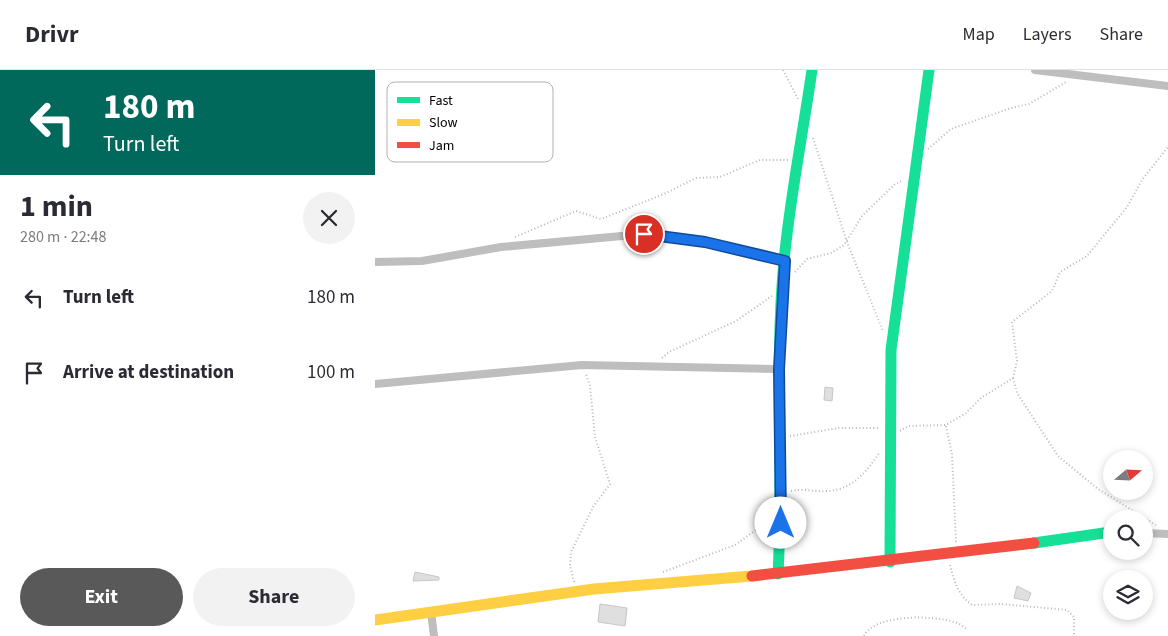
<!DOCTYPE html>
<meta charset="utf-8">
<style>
body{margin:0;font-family:"Source Sans 3",sans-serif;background:#f2f2f3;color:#2b2b33;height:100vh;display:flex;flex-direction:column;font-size:19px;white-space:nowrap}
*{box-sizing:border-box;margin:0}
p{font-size:16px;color:#7c7c81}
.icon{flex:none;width:28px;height:28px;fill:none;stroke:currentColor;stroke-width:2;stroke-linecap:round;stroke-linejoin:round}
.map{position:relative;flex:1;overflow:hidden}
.sheet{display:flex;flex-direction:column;background:#fff;width:375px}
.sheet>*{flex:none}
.top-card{background:#00695c;color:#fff;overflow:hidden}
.needle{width:32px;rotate:71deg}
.controls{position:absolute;left:728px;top:380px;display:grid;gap:10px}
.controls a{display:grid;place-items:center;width:50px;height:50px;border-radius:50%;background:#fff;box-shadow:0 2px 8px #0003;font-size:25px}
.pin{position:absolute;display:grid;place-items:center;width:42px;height:42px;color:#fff;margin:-21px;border:2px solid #fff;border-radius:50%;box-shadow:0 1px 5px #0007}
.me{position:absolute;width:55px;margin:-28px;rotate:0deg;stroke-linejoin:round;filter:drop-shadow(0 0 4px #0008)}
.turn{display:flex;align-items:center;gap:18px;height:105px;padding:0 20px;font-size:22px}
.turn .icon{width:65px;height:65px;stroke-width:2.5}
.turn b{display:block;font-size:35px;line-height:42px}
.round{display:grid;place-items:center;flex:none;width:52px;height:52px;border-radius:26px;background:#f2f2f3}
.overview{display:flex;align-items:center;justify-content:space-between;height:85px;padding:0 20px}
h1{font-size:30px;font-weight:700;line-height:38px}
.action{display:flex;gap:10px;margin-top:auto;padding:10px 20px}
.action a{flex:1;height:58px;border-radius:30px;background:#595959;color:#fff;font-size:20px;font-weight:700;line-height:58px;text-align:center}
.action a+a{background:#f2f2f3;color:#2b2b33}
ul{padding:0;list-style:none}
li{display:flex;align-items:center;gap:15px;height:75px;padding:0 20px}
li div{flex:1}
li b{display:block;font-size:19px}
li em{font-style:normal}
header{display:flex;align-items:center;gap:30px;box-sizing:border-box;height:70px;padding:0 25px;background:#fff;border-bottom:1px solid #e1e1e2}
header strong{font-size:24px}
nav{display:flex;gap:28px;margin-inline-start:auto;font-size:18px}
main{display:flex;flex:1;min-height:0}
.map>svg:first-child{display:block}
.building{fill:#dfdfdf;stroke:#c7c7c7}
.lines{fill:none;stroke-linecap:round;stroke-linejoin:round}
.path{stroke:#b9b9b9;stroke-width:2;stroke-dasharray:1 2.5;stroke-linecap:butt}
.street{stroke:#bebebe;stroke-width:8}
.fast{stroke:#16e098;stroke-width:11}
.slow{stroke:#ffcf43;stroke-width:11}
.jam{stroke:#f24e42;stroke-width:11}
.route-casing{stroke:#114b97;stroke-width:12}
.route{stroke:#1a73e8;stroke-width:9}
.key{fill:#fff;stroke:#b2b2b2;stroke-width:1}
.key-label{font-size:14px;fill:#000}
</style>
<header>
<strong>Drivr</strong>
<nav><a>Map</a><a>Layers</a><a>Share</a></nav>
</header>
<main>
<section class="sheet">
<div class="top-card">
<div class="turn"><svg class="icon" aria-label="left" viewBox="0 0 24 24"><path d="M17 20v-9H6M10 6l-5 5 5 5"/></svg><div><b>180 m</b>Turn left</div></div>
</div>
<div class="overview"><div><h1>1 min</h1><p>280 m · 22:48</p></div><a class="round"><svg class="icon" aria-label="close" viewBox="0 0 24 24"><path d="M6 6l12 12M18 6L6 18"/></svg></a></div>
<ul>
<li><svg class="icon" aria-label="left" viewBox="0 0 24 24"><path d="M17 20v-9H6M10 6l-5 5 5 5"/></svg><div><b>Turn left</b></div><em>180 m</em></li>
<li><svg class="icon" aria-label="arrive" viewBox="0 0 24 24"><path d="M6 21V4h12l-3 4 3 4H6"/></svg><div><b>Arrive at destination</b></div><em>100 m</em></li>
</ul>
<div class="action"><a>Exit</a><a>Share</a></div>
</section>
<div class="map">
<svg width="793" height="566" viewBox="0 0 793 566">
<rect width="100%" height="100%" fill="#fff"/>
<!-- building -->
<g class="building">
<polygon points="450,317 458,318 457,331 449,330"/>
<polygon points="40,502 64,507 64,510 38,511"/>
<polygon points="642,516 656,523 653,531 639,528"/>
<polygon points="225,534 252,538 250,556 223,552"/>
</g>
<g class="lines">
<!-- path -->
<g class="path">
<polyline points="408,0 423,29"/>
<polyline points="438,68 472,172 508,261"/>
<polyline points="553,79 576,59 636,38 654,34 691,12"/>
<polyline points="140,167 201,141 226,149 289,124 321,108 345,107 385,90 413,90"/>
<polyline points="420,202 432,189 456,183 469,175 487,146 519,115 528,110"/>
<polyline points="287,288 294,282 361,251 397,226"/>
<polyline points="638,308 642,323 683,386 723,419 781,455"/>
<polyline points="571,356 577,384 581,473"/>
<polyline points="525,361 533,356 571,355 590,344 606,328 638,308 642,291 637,252 677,221 685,202 712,186 752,137 767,110 793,77"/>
<polyline points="415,366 464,358 504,358"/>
<path d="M 416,421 C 428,418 439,422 451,421 C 478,420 491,402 505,382"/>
<path d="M 575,495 C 579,511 583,525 597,535 L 626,534 L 692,540 L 699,547 L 699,566"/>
<polyline points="288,502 360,475 388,455 395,438"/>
<polyline points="199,512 195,495 196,482 218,437 235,414 220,367 215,316 211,304"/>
<path d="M 489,566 C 499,544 559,545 579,552 C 584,553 589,557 593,560"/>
</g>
<!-- street -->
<g class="street">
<polyline points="660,0 793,16"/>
<polyline points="0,192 47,191 126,177 269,164 330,172 409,191"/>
<polyline points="0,314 207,295 404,299"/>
<polyline points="769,463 793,464"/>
<polyline points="56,542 59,566"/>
</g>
<!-- fast -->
<g class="fast">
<polyline points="659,473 736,462"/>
<polyline points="515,492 516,280 554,0"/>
<path d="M 403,504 C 409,400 399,295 409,191 C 415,127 428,63 437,0"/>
</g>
<!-- slow -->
<polyline class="slow" points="0,550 219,519 377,506"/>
<!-- jam -->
<polyline class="jam" points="377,506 659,473"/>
</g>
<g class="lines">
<defs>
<polyline id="route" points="269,164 330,172 410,191 404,299 406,453"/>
</defs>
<!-- route casing -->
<use href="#route" class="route-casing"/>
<!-- route -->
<use href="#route" class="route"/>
</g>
<!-- legend -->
<rect x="12" y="12" width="166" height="80" rx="8" class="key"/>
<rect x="22" y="27" width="23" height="6" fill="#16e098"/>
<rect x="22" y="49" width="23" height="7" fill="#ffcf43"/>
<rect x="22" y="72" width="23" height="6" fill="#f24e42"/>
<g class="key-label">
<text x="54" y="35">Fast</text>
<text x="54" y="57">Slow</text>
<text x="54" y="80">Jam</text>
</g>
</svg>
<div class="controls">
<a><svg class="needle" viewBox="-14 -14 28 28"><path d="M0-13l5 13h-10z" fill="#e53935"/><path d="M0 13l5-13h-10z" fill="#7c7c81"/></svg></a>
<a><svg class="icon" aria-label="search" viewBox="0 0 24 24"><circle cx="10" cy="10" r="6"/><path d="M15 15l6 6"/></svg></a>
<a><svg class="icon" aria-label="layers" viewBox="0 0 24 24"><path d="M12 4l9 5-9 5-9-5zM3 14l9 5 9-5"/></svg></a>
</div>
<div class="pin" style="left:269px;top:164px;background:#d93025"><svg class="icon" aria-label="arrive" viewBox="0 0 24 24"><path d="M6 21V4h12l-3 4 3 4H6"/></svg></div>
<svg class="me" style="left:406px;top:453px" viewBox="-20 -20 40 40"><circle r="19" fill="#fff"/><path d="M0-13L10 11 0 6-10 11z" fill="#1a73e8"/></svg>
</div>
</main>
